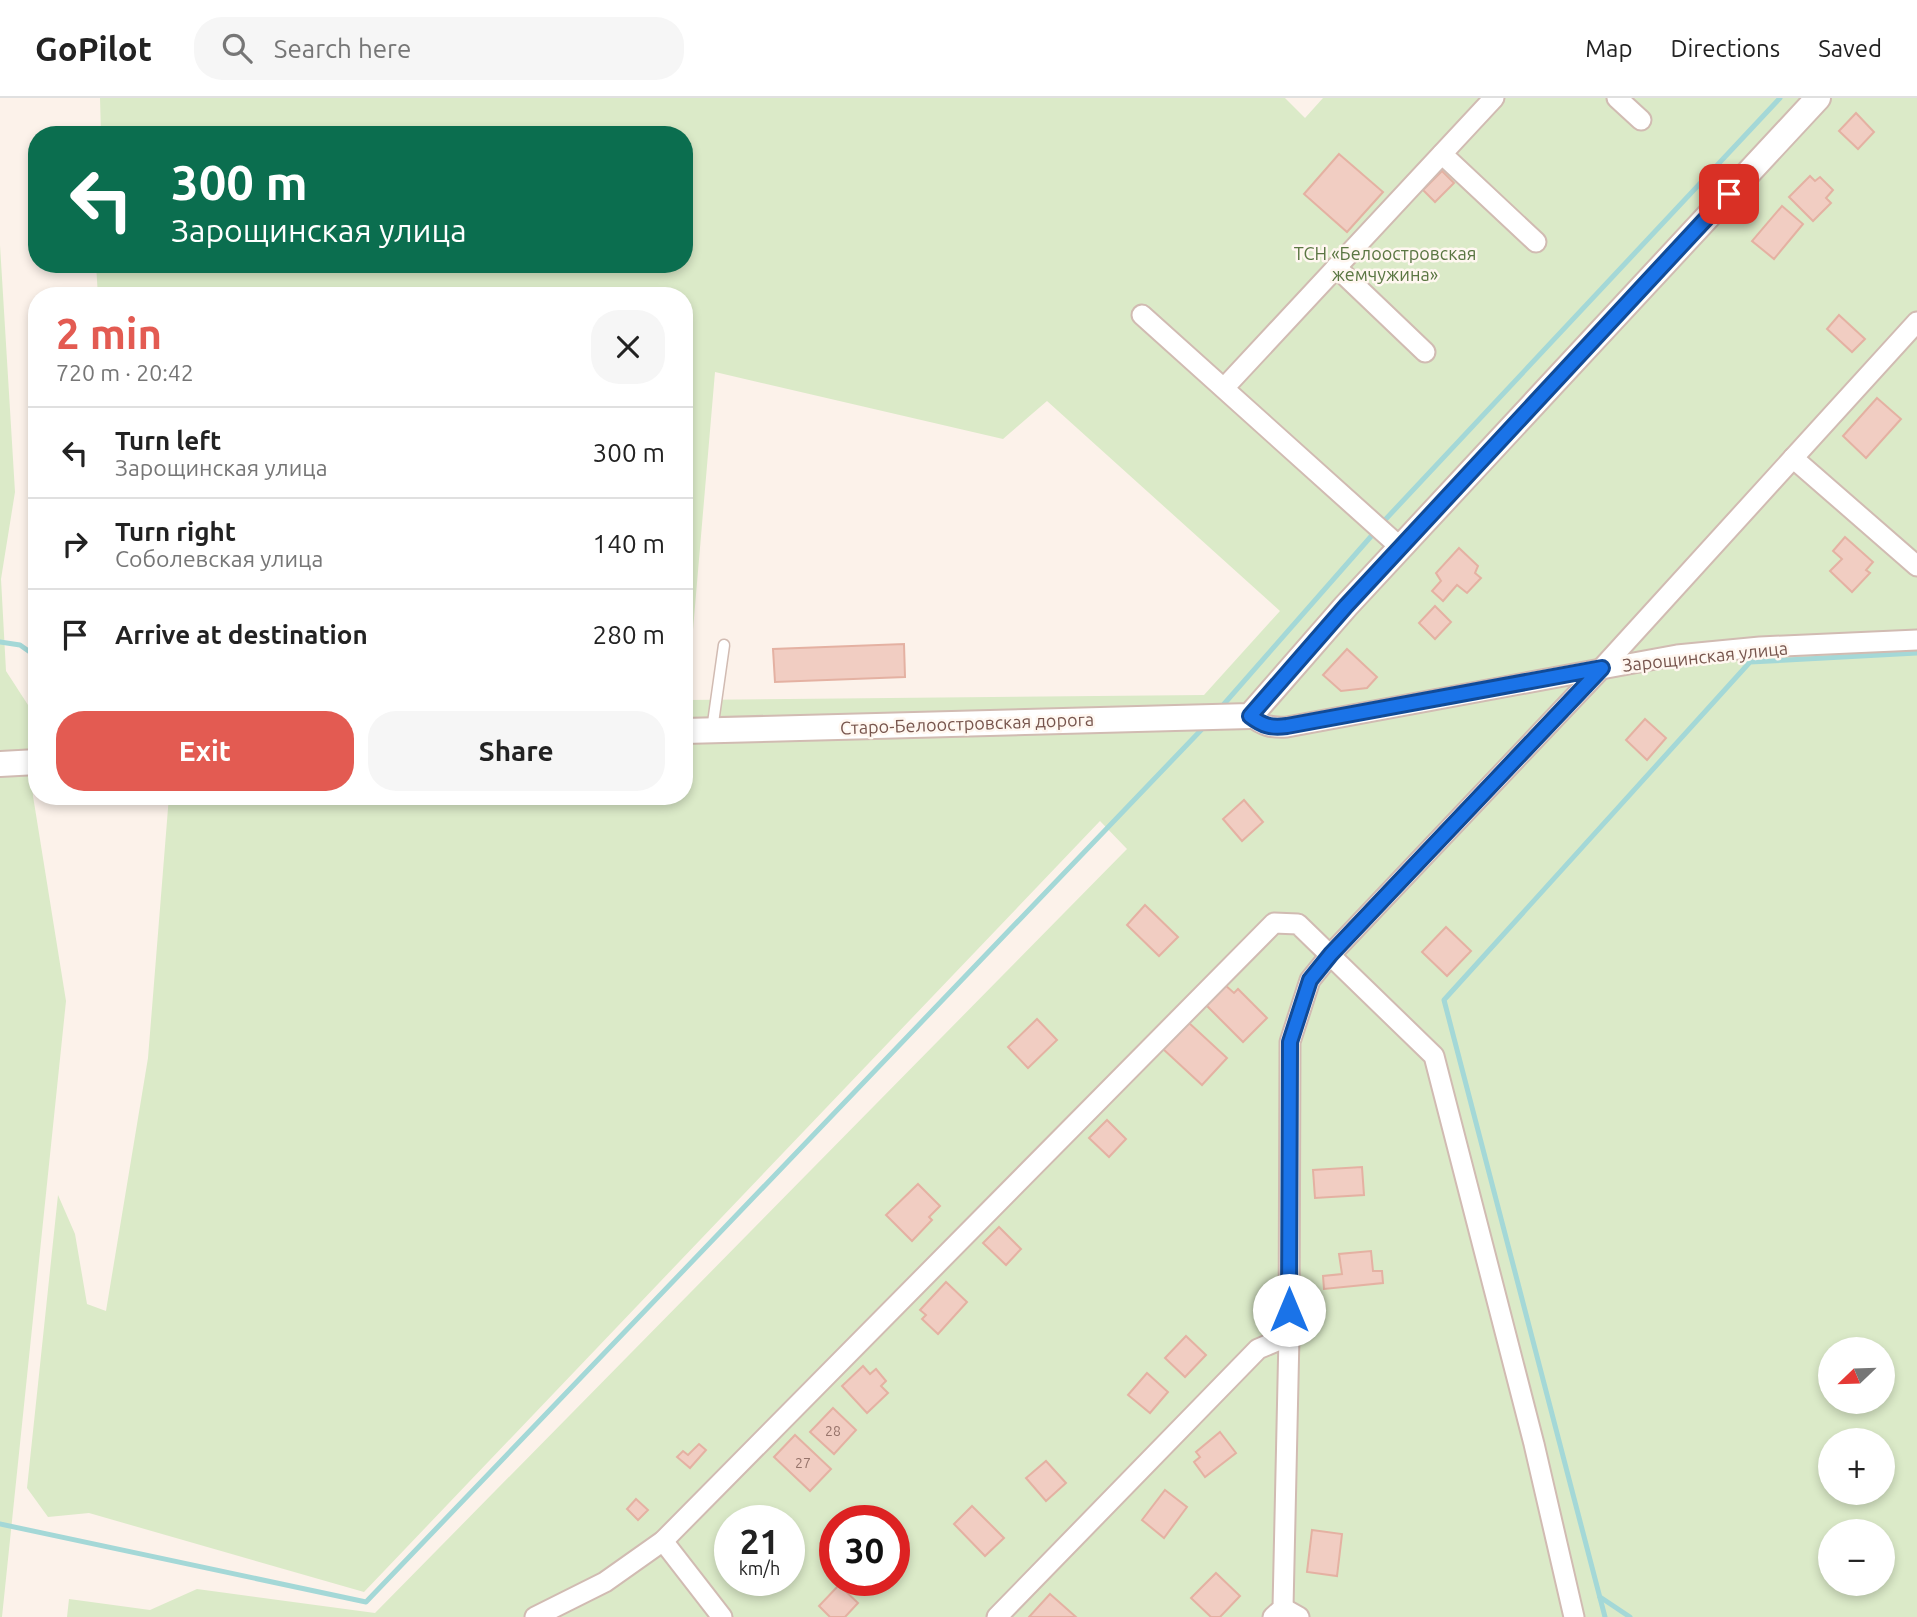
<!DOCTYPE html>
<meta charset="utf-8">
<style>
body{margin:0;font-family:Ubuntu,sans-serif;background:#f6f6f6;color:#222;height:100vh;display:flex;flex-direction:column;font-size:26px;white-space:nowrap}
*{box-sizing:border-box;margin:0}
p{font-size:23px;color:#767676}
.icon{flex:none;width:38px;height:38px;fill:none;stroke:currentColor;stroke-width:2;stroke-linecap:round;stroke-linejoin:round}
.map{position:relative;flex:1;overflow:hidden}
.drawer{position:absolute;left:28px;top:189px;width:665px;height:518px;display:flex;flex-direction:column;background:#fff;border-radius:28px;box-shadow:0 4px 10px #0003}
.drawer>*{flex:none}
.banner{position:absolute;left:28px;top:28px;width:665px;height:147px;border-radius:28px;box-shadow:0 4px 10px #0003;background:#0b6e4f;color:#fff;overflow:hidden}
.needle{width:46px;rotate:247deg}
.tools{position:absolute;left:1818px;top:1239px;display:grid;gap:14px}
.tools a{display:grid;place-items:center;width:77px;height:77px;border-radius:50%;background:#fff;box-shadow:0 4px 10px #0003;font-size:35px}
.speed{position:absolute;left:714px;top:1407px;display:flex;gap:14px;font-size:35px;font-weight:700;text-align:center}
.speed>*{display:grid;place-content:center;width:91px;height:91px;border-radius:50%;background:#fff;box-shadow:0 4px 10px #0003;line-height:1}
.speed small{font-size:18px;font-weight:400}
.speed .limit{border:10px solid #d22;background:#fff;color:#111}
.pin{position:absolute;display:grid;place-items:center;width:60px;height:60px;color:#fff;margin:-30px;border-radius:14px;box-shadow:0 4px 10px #0006}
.me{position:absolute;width:77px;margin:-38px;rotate:0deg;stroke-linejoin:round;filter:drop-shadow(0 0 5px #0008)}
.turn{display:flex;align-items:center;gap:24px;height:147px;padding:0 28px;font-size:32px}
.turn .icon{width:91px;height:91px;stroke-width:2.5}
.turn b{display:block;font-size:49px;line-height:60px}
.round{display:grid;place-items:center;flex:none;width:74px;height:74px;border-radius:28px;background:#f6f6f6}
.summary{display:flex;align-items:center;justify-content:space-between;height:119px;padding:0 28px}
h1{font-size:42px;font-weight:700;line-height:52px;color:#e35b52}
.cta{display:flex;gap:14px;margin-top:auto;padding:14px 28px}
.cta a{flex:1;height:80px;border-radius:28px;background:#e35b52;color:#fff;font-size:28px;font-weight:700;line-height:80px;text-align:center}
.cta a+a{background:#f6f6f6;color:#222}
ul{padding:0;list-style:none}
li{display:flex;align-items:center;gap:21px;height:91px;padding:0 28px;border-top:2px solid #e0e0e0}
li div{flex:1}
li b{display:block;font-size:26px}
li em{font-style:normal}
header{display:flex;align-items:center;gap:42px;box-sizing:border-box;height:98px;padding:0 35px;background:#fff;border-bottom:2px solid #e0e0e0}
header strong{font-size:33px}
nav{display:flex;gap:38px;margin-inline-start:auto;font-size:24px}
.search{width:490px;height:63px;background:#f6f6f6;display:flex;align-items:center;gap:18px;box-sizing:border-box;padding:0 24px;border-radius:28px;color:#767676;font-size:26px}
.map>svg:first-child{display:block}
.green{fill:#dbeac8;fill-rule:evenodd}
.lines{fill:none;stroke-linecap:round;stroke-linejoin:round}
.stream{stroke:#a4d8d7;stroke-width:5}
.building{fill:#f1cdc2;stroke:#e4b1a2;stroke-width:2}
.service-casing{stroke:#d1bbb2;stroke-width:13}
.minor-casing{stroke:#d1bbb2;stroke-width:23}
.tertiary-casing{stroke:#d1bbb2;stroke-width:28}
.service{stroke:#fff;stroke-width:10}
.minor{stroke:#fff;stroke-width:19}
.tertiary{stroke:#fff;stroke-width:24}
.route-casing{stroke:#114b97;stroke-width:18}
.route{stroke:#1a73e8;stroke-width:12}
.labels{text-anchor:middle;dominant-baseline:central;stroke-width:5;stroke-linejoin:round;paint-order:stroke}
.number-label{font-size:14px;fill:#96736a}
.park-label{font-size:18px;fill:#5a7642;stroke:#fff7f0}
.street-label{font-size:18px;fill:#77554d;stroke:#fff7f0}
</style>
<header>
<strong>GoPilot</strong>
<div class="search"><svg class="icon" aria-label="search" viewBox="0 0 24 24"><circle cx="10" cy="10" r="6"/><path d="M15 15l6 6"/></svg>Search here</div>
<nav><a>Map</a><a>Directions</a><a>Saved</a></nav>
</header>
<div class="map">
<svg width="1917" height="1519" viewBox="0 0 1917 1519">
<rect width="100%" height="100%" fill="#fcf2ea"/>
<!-- green -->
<g class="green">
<path d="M 100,0 L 1285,0 L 1305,20 L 1323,0 L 1917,0 L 1917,1519 L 67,1519 L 69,1501 L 150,1512 L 197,1491 L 375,1515 L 1127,751 L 1100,723 L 364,1494 L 89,1415 L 48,1419 L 27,1390 L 58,1097 L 75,1136 L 87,1206 L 106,1213 L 148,960 L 169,698 L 684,698 L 684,198 L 98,198 L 96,166 L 684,166 L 684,37 L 101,37 ZM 715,274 L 1003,341 L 1047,303 L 1280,513 L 1204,597 L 687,602 ZM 1830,1251 L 1883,1251 L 1883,1304 L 1830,1304 ZM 1830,1342 L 1883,1342 L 1883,1395 L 1830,1395 ZM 730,1423 L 789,1423 L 789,1482 L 730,1482 ZM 835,1423 L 894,1423 L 894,1482 L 835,1482 ZM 1830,1433 L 1883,1433 L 1883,1486 L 1830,1486 Z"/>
<polygon points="0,147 15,394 1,481 6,573 28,607 33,698 66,903 2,1519 0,1519"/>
</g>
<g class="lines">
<!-- stream -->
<g class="stream">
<polyline points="1384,423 1780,0"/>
<polyline points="0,544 20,547 37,559"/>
<polyline points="1224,606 1374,435"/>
<polyline points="0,1426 366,1504 1204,629"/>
<polyline points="1600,1499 1630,1519"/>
<polyline points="1605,1519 1444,902 1750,564 1917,555"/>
</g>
</g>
<!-- building -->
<g class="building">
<polygon points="1856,15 1874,34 1858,51 1839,33"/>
<polygon points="1339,56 1383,94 1347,134 1304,96"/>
<polygon points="1442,73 1454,85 1435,104 1423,92"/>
<polygon points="1810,78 1815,83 1820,79 1833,92 1826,100 1831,105 1813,123 1789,99"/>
<polygon points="1782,108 1803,126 1774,161 1752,143"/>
<polygon points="1839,217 1865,241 1852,254 1827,231"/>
<polygon points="1877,300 1901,321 1866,360 1843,338"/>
<polygon points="1845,439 1873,464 1866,472 1870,475 1852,494 1830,473 1842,461 1833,453"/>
<polygon points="1459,450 1478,468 1475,475 1481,480 1467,495 1457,487 1443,503 1432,493 1441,483 1436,475"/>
<polygon points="1435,508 1451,524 1435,541 1419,525"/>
<polygon points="904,546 905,579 775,584 773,551"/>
<polygon points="1347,551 1377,579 1367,590 1341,593 1323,577"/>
<polygon points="1645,621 1666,640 1647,662 1626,642"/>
<polygon points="1244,702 1263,724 1242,743 1223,721"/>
<polygon points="1145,807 1178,839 1159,858 1127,827"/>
<polygon points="1446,829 1471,853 1447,878 1422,854"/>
<polygon points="1225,887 1234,895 1238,891 1267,920 1243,944 1205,906"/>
<polygon points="1037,921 1057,942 1028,970 1008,949"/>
<polygon points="1188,924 1227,960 1202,987 1163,951"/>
<polygon points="1107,1022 1126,1041 1109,1059 1089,1040"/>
<polygon points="1362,1069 1364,1097 1315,1100 1313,1072"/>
<polygon points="918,1086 940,1108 929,1119 932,1122 912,1143 886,1117"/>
<polygon points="999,1129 1021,1151 1006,1167 983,1145"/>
<polygon points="1371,1153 1373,1173 1382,1173 1383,1185 1324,1191 1323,1178 1342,1176 1339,1156"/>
<polygon points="946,1184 967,1204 938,1236 922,1221 926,1217 920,1212"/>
<polygon points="1186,1238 1206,1257 1185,1279 1165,1260"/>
<polygon points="863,1268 870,1276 876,1271 886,1283 881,1288 888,1295 867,1315 842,1288"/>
<polygon points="1147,1275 1168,1294 1150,1315 1128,1297"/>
<polygon points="833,1310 856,1332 834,1356 810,1334"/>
<polygon points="1220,1334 1236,1355 1205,1379 1194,1364 1200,1359 1196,1354"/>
<polygon points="795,1337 831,1371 810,1393 774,1359"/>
<polygon points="699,1346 706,1352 690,1370 677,1359 683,1353 688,1357"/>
<polygon points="1046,1363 1066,1385 1046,1403 1026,1380"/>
<polygon points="1165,1392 1187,1409 1164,1440 1142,1422"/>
<polygon points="636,1401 648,1412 638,1422 627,1411"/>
<polygon points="972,1408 1004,1440 985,1458 954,1426"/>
<polygon points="1312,1432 1342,1436 1337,1478 1307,1474"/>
<polygon points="1216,1475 1240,1498 1220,1519 1211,1519 1191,1500"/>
<polygon points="839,1487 858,1505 845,1519 830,1519 819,1508"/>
<polygon points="1050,1496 1076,1519 1029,1519"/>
</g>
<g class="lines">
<defs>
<polyline id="service" points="712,632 724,547"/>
<g id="minor">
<polyline points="1617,0 1641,22"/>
<polyline points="1442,56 1536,144"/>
<polyline points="1336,169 1425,254"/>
<polyline points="1142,217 1400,449"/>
<polyline points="1224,290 1494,0"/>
<polyline points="1793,360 1917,468"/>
<path d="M 1250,618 C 1263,628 1271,630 1287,629 L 1677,557 L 1760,549 L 1917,542"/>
<polyline points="663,1443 722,1519"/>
<polyline points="1283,1510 1299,1519"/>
<polyline points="535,1519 605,1484 663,1443 1274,825 1298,826 1434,958 1534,1346 1574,1519"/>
<polyline points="997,1519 1258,1251 1289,1238"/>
<polyline points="1273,1519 1283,1510 1289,1238 1290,944 1310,882 1331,856 1602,570 1917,224"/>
</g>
<g id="tertiary">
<polyline points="684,633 1250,618 1346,508 1818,0"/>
<polyline points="0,666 37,664"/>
</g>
</defs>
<!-- service casing -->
<use href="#service" class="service-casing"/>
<!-- minor casing -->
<use href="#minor" class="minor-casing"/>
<!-- tertiary casing -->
<use href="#tertiary" class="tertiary-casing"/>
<!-- service -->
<use href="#service" class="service"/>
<!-- minor -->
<use href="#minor" class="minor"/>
<!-- tertiary -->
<use href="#tertiary" class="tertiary"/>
</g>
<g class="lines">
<defs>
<path id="route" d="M 1289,1212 L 1290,944 L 1310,882 L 1331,856 L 1602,570 L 1287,628 C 1271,630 1263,628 1250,618 L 1346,508 L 1729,96"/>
</defs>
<!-- route casing -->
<use href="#route" class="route-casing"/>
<!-- route -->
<use href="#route" class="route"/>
</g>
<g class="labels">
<!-- number labels -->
<g class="number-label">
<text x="833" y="1333">28</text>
<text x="803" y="1365">27</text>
</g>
<!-- park labels -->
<g class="park-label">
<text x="1385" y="155">ТСН «Белоостровская<tspan x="1385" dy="21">жемчужина»</tspan></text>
</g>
<!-- street labels -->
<g class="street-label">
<text transform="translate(1705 558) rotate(-6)">Зарощинская улица</text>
<text transform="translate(967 625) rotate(-2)">Старо-Белоостровская дорога</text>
</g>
</g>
</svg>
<div class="tools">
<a><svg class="needle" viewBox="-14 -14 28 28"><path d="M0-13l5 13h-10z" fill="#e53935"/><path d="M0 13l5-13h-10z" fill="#767676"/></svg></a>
<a>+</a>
<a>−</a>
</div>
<div class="speed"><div>21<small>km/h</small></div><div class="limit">30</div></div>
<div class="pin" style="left:1729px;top:96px;background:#d93025"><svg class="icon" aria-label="arrive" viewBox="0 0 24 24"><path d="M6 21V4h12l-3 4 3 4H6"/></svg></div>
<svg class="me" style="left:1289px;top:1212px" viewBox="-20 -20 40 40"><circle r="19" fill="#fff"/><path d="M0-13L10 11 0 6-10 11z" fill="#1a73e8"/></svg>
<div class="banner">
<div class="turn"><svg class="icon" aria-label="left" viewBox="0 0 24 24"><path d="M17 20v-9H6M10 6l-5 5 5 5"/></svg><div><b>300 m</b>Зарощинская улица</div></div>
</div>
<section class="drawer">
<div class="summary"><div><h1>2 min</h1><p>720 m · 20:42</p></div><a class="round"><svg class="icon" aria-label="close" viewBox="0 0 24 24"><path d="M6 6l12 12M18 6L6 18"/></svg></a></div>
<ul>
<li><svg class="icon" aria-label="left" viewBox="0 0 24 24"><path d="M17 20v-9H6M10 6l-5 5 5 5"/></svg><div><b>Turn left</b><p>Зарощинская улица</p></div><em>300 m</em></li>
<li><svg class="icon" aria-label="right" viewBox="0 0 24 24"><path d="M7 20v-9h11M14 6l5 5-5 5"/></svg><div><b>Turn right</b><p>Соболевская улица</p></div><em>140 m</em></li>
<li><svg class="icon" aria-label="arrive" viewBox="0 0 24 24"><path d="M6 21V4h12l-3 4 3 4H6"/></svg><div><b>Arrive at destination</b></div><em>280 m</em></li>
</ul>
<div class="cta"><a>Exit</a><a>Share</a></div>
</section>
</div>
